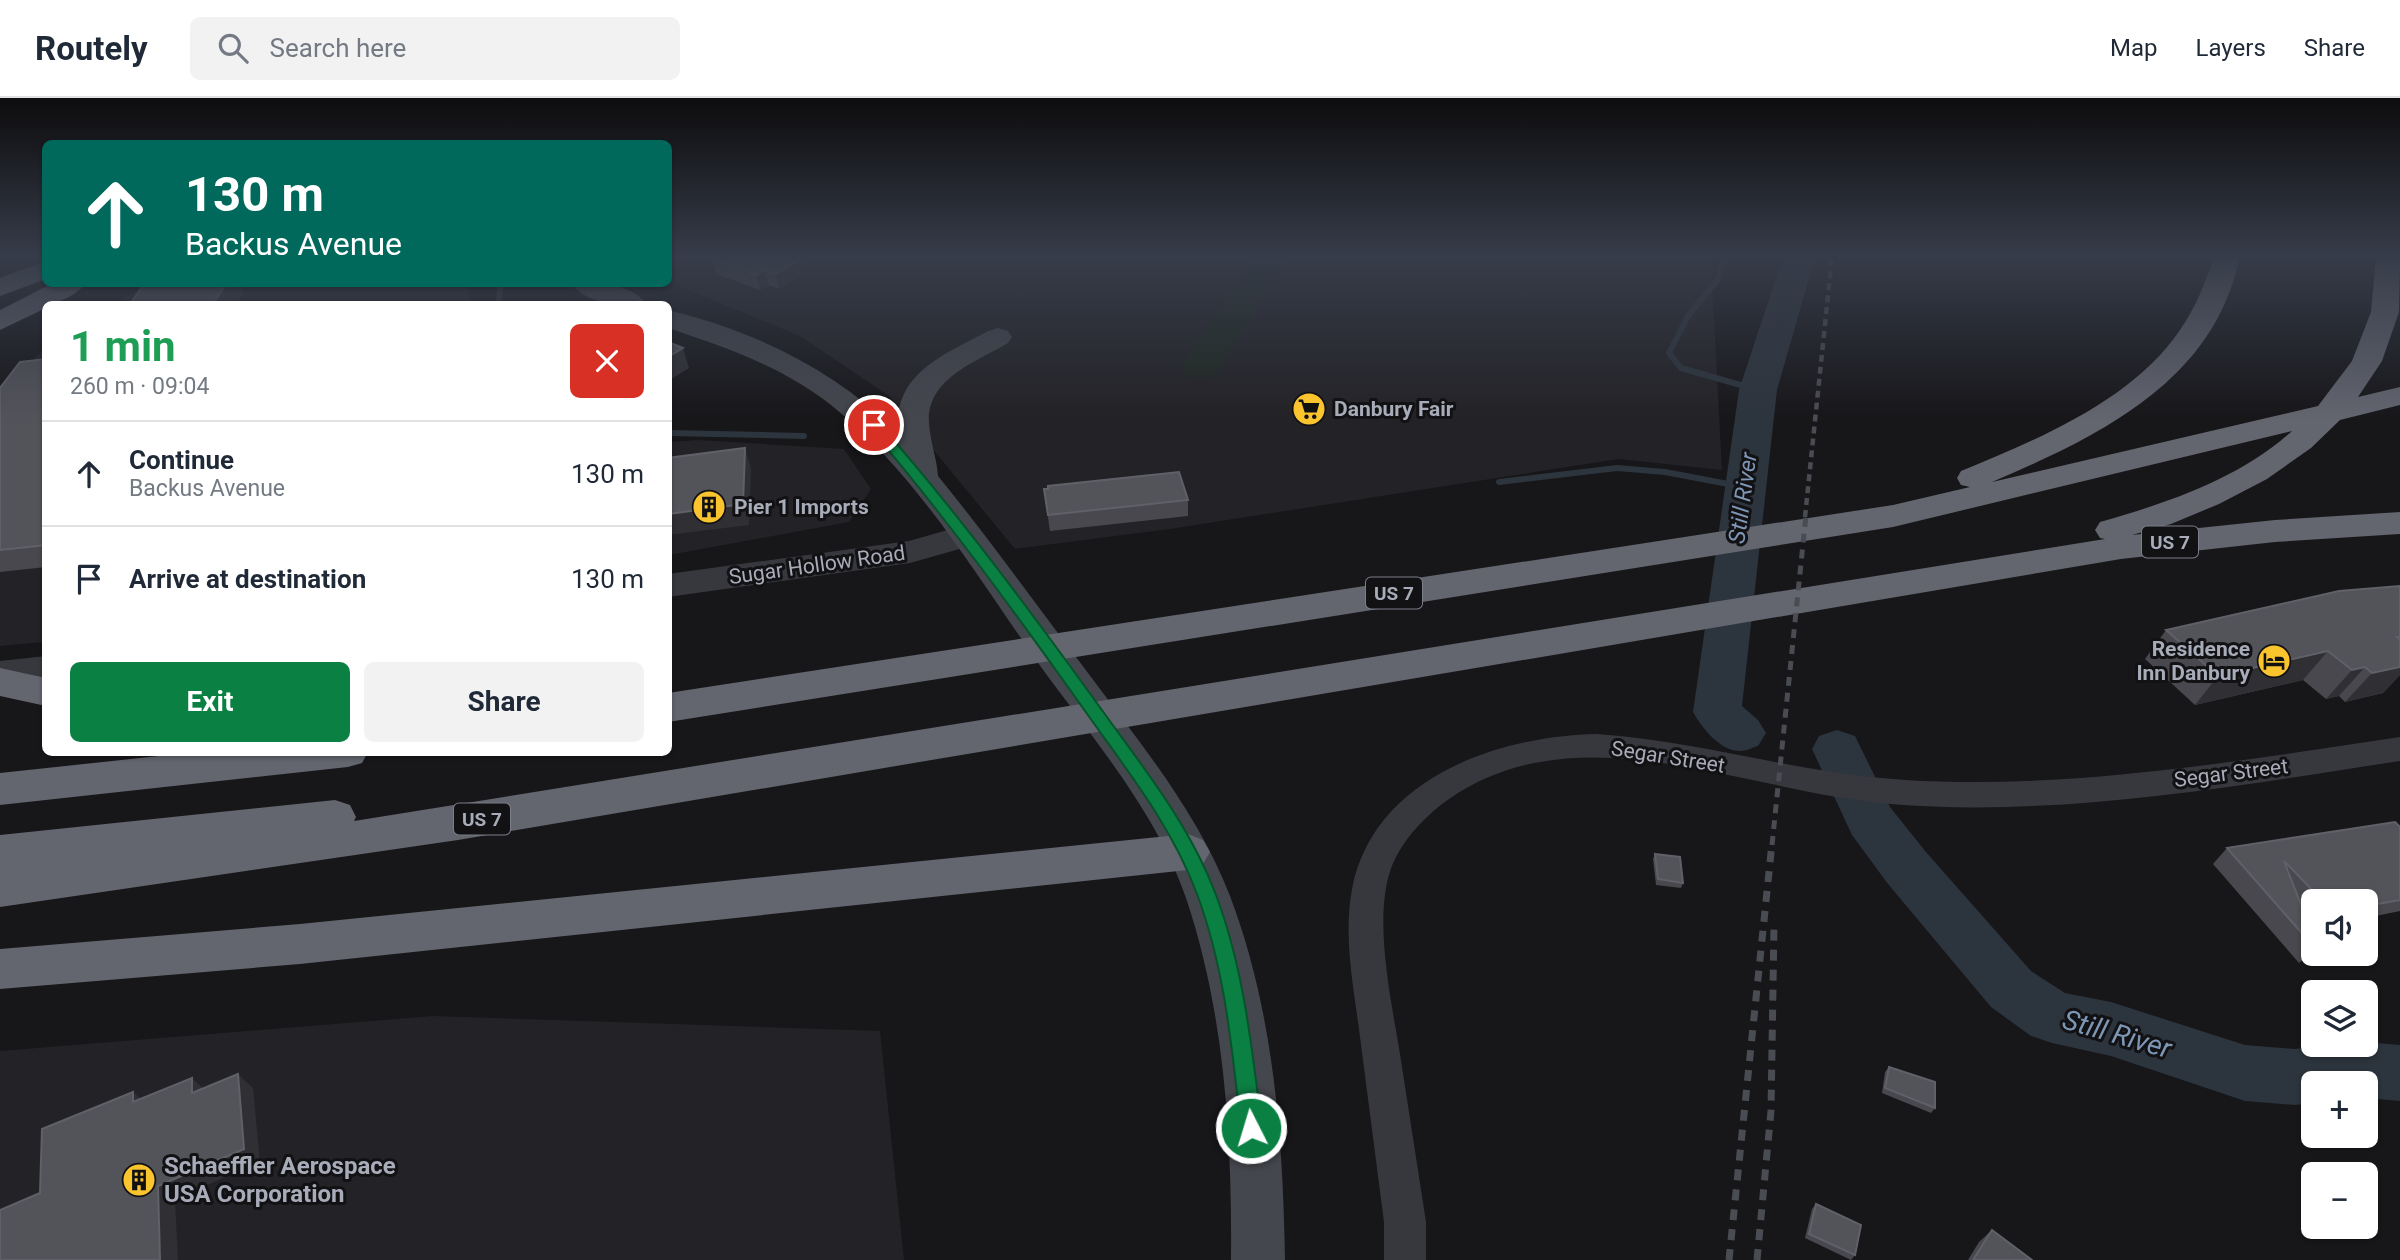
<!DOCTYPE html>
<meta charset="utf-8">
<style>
body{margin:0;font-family:Roboto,sans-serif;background:#f2f2f3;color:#1f2937;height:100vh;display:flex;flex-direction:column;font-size:26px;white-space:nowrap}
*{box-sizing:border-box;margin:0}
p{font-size:23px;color:#747a83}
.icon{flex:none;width:38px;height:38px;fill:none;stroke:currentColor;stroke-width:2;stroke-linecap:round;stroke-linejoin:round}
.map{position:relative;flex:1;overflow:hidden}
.drawer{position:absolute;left:42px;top:203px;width:630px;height:455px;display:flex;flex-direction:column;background:#fff;border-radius:10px;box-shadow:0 2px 5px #0004}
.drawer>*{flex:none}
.banner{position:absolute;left:42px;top:42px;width:630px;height:147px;border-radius:10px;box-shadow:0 2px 5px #0004;background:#00695c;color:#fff;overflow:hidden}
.tools{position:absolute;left:2301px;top:791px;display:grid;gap:14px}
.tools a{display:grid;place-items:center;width:77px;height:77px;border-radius:10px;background:#fff;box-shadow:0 2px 5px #0004;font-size:35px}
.pin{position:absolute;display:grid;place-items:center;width:60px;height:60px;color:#fff;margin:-30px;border:4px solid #fff;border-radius:50%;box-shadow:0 2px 7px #0007}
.me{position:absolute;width:77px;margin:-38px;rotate:355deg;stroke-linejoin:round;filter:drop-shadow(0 0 5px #0008)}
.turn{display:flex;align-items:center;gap:24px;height:147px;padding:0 28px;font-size:32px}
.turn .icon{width:91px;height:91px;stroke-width:2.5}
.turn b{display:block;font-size:49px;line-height:60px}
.round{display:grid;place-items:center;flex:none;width:74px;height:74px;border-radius:10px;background:#f2f2f3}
.head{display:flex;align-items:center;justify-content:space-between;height:119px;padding:0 28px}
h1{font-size:42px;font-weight:700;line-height:52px;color:#1e9e55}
.button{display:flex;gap:14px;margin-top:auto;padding:14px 28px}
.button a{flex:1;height:80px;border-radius:10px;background:#0b8043;color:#fff;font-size:28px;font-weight:700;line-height:80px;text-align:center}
.button a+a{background:#f2f2f3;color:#1f2937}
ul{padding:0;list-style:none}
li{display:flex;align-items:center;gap:21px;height:105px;padding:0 28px;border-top:2px solid #e0e1e3}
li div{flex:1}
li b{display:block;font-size:26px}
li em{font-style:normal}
header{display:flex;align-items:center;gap:42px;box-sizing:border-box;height:98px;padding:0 35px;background:#fff;border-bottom:2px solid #e0e1e3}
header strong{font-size:33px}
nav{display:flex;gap:38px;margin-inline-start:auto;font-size:24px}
.search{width:490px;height:63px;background:#f2f2f3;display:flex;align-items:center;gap:18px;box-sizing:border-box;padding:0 24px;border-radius:10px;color:#747a83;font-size:26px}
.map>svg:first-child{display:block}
.built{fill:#232226}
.green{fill:#1e2720}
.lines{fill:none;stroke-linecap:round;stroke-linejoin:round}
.stream{stroke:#2c343d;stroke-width:6}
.river{fill:#2c343d;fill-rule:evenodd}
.minor{fill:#37383e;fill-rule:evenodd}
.tertiary{fill:#37383e;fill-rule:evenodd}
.secondary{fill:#45474e;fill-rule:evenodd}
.motorway{fill:#63656f;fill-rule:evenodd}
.rail-far2{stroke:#4a4c53;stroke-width:4.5;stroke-dasharray:7 5;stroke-linecap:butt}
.rail-far1{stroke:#4a4c53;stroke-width:5;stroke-dasharray:9 7;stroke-linecap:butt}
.rail{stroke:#4a4c53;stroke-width:7;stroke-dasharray:11 9;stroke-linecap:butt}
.wall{fill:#48484e}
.shaded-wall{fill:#303034}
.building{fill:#53535a;stroke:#606168;stroke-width:2}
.route{fill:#0b8043;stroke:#07532c;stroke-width:2}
.labels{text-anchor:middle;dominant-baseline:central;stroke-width:6;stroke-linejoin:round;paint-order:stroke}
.shield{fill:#121114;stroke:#7b7e88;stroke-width:2}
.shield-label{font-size:19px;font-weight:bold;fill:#a8acb9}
.poi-label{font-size:21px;font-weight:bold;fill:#a8acb9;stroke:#121114;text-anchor:start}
.street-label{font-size:21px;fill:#a8acb9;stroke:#121114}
.water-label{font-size:23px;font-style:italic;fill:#7e97b5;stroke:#121114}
.near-poi-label{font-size:24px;font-weight:bold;fill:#a8acb9;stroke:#121114;text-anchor:start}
.near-water-label{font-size:28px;font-style:italic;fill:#7e97b5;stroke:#121114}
</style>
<header>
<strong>Routely</strong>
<div class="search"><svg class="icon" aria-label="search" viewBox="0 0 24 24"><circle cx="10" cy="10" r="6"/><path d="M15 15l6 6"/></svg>Search here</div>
<nav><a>Map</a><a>Layers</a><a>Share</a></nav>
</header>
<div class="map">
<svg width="2400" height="1162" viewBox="0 0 2400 1162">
<rect width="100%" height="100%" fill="#171619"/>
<!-- built -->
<g class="built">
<polygon points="668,159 1717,159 1712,183 1722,372 1618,361 1170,431 1015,451 889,298 800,238 669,184"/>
<polygon points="155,186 466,186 472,206 110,206"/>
<polygon points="45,250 45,544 0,548 0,294"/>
<polygon points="698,342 844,351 871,391 849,424 669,457 669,344"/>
<polygon points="433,918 880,933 904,1162 0,1162 0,953"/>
</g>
<!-- green -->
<polygon class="green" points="1253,159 1289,159 1218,274 1204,280 1188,279 1181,270 1183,264"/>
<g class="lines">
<!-- stream -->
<g class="stream">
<polyline points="1723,159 1718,181 1688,218 1669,255 1681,270 1758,292"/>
<polyline points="499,206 500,186"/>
<polyline points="668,335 804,338"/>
<polyline points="1499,384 1617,370 1665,374 1744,389"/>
</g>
<!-- river -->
<g class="river">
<path d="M 1783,159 L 1815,159 L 1777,292 L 1742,608 L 1758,622 L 1766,635 L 1758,648 C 1754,649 1746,653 1741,653 C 1721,654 1702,630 1693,614 L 1739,292 Z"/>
<polygon points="1837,632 1855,638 1890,709 1926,754 2031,873 2065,895 2111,904 2245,947 2295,951 2325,947 2366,947 2366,944 2400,947 2400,1003 2366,1000 2366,985 2314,985 2314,1005 2295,1007 2245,1003 2111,958 2052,945 2031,938 1991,909 1888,786 1852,737 1812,651 1819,638"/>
</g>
<!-- minor -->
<path class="minor" d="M 1597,636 C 1701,643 1801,676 1905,682 C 2070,692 2238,663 2400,639 L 2400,663 C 2236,688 2056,720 1891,706 C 1778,697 1651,644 1540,664 C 1484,673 1424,707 1396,759 C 1368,812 1394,912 1402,969 C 1410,1021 1418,1072 1426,1124 L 1426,1162 L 1384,1162 L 1384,1124 C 1376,1062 1368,1001 1360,939 C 1354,890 1343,841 1352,791 C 1373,680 1498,638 1597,636 Z"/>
<!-- tertiary -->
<g class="tertiary">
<polygon points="965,427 977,430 981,438 977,446 910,465 668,499 668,476 909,443"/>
<polygon points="46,558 46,584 0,589 0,563"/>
</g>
<!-- secondary -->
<g class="secondary">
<path d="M 572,186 C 595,184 632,185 646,206 C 623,208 587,207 572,186 Z"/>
<path d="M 668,212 C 755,233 834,272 898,334 C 893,275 944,257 988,233 L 998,230 L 1008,233 L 1012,239 L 1008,245 C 976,264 926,281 929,325 C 930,343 937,361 938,378 C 988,439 1034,504 1082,567 C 1136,640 1197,712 1230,798 C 1274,914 1283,1040 1285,1162 L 1231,1162 C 1232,1040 1225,916 1186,800 C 1158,717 1092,639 1041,569 C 977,479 918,377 831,307 C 783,269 725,249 668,230 Z"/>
</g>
<!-- motorway -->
<g class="motorway">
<path d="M 2214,159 L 2240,159 C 2236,173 2233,187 2227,200 C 2188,297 2081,346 1992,384 L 2318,308 L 2352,263 L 2371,214 L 2376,159 L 2400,159 L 2399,214 L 2382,263 L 2358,299 L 2400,289 L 2400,307 L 2340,322 L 2311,350 L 2267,381 L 2219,406 L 2171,426 L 2132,437 L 2275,422 L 2400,414 L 2400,436 L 2275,444 L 2121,461 L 458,742 L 0,809 L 0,773 L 2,772 L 0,773 L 0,737 L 335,702 L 350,707 L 356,719 L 354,723 L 2105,441 L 2100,440 L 2095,432 L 2100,424 C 2167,405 2239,381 2292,333 L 1893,429 L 668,624 L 668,595 L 1893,407 L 1970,389 L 1961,387 L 1957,380 L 1961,373 C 2037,342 2133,302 2180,232 C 2196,209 2205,185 2214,159 Z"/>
<polygon points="46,163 46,181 0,198 0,180"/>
<path d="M 51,186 L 85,186 C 78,196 58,206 46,206 L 46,210 L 0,232 L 0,212 Z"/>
<polygon points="0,570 46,580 46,608 0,598"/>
<polygon points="196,654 368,654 362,665 348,669 0,707 0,675"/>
<polygon points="1188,736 1203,742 1210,754 1203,766 1188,772 300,866 0,891 0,851 300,826"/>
</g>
<!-- rail-far2 -->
<polyline class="rail-far2" points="1805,419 1832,159"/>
<!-- rail-far1 -->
<polyline class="rail-far1" points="1772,747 1806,417"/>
<!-- rail -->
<g class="rail">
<polyline points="1729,1162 1772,745"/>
<polyline points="1757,1162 1771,1013 1774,827"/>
</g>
</g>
<!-- wall -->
<g class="wall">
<polygon points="715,159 808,159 809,163 799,170 801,177 779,191 769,187 760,192 716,176 712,161"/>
<polygon points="46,261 46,469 0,474 0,290"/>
<polygon points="1044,391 1188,402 1188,418 1050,433"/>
<polygon points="2400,488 2400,577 2383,595 2345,604 2339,598 2326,601 2303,582 2195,607 2145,561 2166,532"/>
<polygon points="2400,729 2400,813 2366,820 2366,803 2314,803 2314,825 2304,815 2314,840 2314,853 2299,865 2213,766 2227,750"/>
<polygon points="1655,756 1683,785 1681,790 1656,787 1653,761"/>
<polygon points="1889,969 1935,1010 1931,1015 1882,995 1885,974"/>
<polygon points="1816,1106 1855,1157 1851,1162 1805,1140 1812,1111"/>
<polygon points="1992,1132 2032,1162 1968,1162 1979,1144"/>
</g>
<!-- shaded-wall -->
<g class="shaded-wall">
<polygon points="789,159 808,159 809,163 799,170 801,177 779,191 776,176"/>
<polygon points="765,172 769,187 760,192 756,177"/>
<polygon points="226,186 238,186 244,195 237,206 213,206"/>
<polygon points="683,250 689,270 668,283 668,259"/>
<polygon points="745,350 751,371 749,427 668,437 668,416"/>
<polygon points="2328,553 2303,582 2195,607 2218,578"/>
<polygon points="2400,564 2400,577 2383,595 2345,604 2372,575"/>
<polygon points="2365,569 2339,598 2326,601 2352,572"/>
<polygon points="238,976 253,990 260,1064 175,1101 178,1162 160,1162 158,1088"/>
<polygon points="192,980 207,994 192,995"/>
<polygon points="133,994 150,1008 133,1004"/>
</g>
<!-- building -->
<g class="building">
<polygon points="715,159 789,159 798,163 776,176 765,172 756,177 712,161"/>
<polygon points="144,186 226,186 213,206 130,206"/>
<polygon points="668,244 683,250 668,259"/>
<polygon points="46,261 46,447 0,452 0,290 20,264"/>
<polygon points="745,350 743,406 668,416 668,360"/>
<polygon points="1179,374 1188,402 1048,417 1044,391 1048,391 1048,388"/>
<polygon points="2400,488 2400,539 2397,539 2400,542 2400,569 2372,575 2365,569 2352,572 2328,553 2218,578 2166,532 2339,493"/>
<polygon points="2395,724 2400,729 2400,802 2366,808 2366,803 2323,803 2284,763 2314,840 2314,849 2227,750"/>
<polygon points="1655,756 1680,759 1683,785 1658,781"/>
<polygon points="1889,969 1935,984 1935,1010 1885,990"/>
<polygon points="238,976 244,1051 158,1088 160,1162 0,1162 0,1112 40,1095 42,1031 133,994 133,1004 192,980 192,995"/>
<polygon points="1816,1106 1861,1127 1855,1157 1809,1136"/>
<polygon points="1992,1132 2032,1162 1973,1162"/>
</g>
<!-- sky -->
<linearGradient id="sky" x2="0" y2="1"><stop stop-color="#0d0c0e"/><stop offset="0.49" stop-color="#363c49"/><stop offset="1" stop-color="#363c49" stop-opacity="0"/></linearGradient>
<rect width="2400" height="322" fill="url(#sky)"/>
<!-- route -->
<path class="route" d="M 874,323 L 878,324 C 957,414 1029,511 1099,608 C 1142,668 1190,727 1216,797 C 1244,871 1252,951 1262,1030 L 1259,1037 L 1251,1040 L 1244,1037 L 1241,1030 C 1232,951 1225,871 1197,796 C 1173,731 1130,676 1090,620 C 1020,521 948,422 869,329 L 867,327 Z"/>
<!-- icons -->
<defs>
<symbol id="supermarket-disc" viewBox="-11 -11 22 22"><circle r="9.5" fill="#f9c42e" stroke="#121114"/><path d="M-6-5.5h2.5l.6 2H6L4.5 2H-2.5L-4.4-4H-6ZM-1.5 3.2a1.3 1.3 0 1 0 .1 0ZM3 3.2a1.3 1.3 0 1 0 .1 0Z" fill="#111"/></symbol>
<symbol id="building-disc" viewBox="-11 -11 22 22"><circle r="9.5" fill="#f9c42e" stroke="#121114"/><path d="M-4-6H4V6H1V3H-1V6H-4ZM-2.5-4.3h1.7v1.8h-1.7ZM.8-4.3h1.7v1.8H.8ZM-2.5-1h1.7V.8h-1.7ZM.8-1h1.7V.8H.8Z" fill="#111"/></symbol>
<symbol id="hotel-disc" viewBox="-11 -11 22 22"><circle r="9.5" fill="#f9c42e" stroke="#121114"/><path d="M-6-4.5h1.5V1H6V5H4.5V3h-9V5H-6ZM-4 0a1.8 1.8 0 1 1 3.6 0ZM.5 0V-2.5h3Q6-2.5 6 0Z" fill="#111"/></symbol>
</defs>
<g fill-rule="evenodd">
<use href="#supermarket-disc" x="1290" y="292" width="38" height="38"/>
<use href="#building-disc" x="690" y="390" width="38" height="38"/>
<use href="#hotel-disc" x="2255" y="544" width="38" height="38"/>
<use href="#building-disc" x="120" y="1063" width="38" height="38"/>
</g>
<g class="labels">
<!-- shield labels -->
<g class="shield">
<rect x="2142" y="428.5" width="56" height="31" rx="5"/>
<rect x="1366" y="479.5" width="56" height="31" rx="5"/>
<rect x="454" y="705.5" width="56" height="31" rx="5"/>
</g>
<g class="shield-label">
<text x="2170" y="444">US 7</text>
<text x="1394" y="495">US 7</text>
<text x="482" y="721">US 7</text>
</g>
<!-- poi labels -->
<g class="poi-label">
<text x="1334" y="311">Danbury Fair</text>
<text x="734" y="409">Pier 1 Imports</text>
<text x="2250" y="551" text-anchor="end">Residence<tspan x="2250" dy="24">Inn Danbury</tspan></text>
</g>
<!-- street labels -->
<g class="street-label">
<text transform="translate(817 467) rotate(-8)">Sugar Hollow Road</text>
<text transform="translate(1668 659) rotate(9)">Segar Street</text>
<text transform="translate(2231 675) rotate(-7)">Segar Street</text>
</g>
<!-- water labels -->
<g class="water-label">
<text transform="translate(1743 400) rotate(-82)">Still River</text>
</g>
<!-- near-poi labels -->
<g class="near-poi-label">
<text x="164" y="1068">Schaeffler Aerospace<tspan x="164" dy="28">USA Corporation</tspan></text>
</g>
<!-- near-water labels -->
<g class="near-water-label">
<text transform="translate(2117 936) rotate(16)">Still River</text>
</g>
</g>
</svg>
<div class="tools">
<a><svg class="icon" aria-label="sound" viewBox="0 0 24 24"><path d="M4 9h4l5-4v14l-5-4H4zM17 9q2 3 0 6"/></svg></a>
<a><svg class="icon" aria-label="layers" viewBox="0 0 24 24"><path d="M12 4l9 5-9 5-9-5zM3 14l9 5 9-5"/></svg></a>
<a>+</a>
<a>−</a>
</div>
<div class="pin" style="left:874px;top:327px;background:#d93025"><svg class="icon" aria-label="arrive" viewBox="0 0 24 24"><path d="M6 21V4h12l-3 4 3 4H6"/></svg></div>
<svg class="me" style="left:1251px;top:1030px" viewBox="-20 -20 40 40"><circle r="17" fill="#0b8043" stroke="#fff" stroke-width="3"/><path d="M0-11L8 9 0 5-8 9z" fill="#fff"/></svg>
<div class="banner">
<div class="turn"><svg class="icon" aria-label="ahead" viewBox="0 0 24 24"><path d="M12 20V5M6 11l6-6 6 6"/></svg><div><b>130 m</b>Backus Avenue</div></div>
</div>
<section class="drawer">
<div class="head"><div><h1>1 min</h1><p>260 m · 09:04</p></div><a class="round" style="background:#d93025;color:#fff"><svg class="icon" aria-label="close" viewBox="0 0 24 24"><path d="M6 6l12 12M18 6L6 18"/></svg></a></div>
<ul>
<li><svg class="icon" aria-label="ahead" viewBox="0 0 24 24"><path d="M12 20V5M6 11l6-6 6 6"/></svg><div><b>Continue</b><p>Backus Avenue</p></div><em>130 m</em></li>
<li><svg class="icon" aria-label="arrive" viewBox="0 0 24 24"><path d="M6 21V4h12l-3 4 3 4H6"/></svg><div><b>Arrive at destination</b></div><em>130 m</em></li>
</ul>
<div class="button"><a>Exit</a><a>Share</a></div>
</section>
</div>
